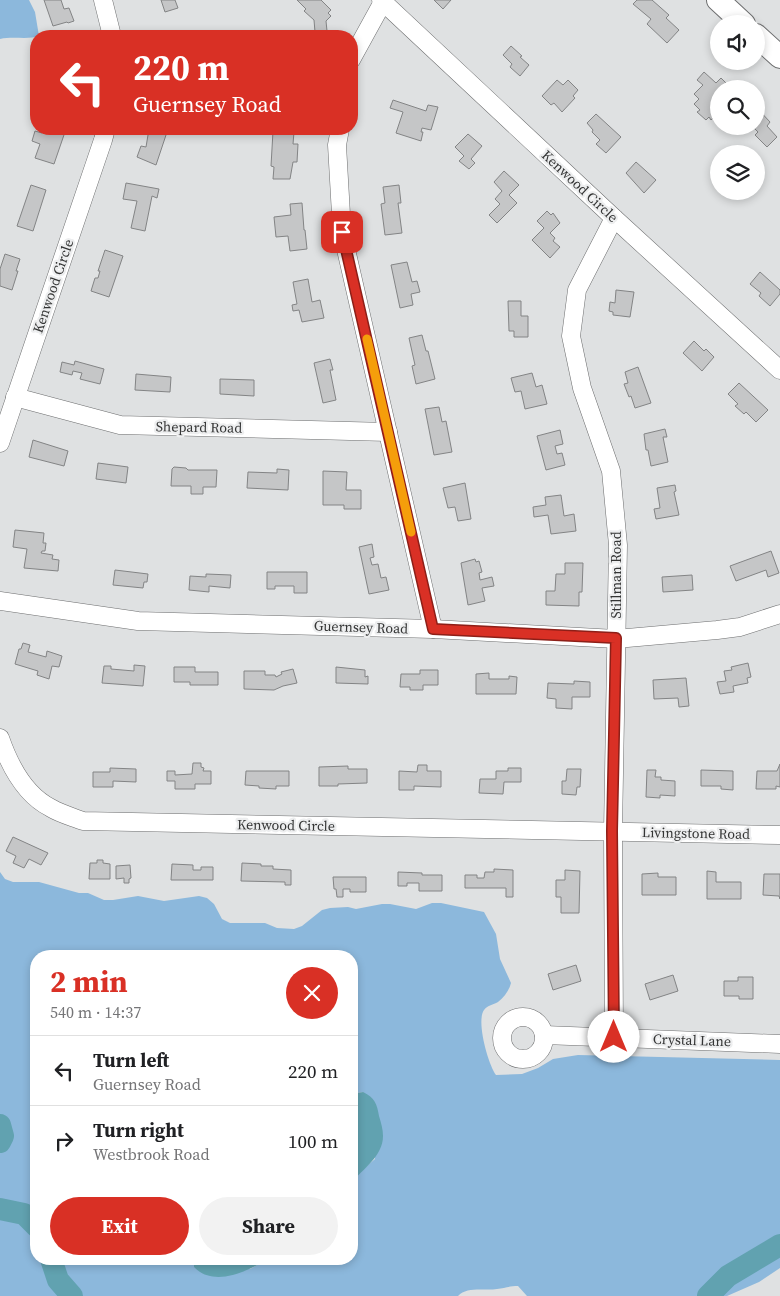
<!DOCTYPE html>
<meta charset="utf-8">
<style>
body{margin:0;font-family:"Source Serif 4",serif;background:#f2f2f2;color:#202124;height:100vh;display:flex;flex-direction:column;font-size:19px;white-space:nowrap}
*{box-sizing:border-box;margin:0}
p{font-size:16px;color:#757577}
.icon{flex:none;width:28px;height:28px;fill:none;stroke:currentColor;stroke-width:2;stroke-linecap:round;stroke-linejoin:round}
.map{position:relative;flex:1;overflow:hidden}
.drawer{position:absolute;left:30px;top:950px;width:328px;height:315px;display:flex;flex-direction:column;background:#fff;border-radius:20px;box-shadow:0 2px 8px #0003}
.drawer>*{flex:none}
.guide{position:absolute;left:30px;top:30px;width:328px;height:105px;border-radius:20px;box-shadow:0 2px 8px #0003;background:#d93025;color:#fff;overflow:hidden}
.tools{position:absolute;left:710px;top:15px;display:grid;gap:10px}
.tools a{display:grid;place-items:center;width:55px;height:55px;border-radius:50%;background:#fff;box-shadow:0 2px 8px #0003;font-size:25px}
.pin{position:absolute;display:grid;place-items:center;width:42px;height:42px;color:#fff;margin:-21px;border-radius:10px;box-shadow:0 2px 8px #0006}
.me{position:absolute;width:55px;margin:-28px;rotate:0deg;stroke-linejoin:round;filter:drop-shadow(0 0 4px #0008)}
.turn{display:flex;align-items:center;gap:18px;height:105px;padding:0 20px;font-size:22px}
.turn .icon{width:65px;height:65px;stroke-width:2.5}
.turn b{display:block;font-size:35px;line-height:42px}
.round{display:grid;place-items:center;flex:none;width:52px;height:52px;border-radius:26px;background:#f2f2f2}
.overview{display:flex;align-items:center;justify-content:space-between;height:85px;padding:0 20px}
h1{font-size:30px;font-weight:700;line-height:38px;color:#d93025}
.action{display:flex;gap:10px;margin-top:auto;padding:10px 20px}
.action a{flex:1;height:58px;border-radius:30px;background:#d93025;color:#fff;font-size:20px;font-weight:700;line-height:58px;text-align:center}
.action a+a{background:#f2f2f2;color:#202124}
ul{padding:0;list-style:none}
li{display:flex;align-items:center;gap:15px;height:70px;padding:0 20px;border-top:1px solid #e0e0e0}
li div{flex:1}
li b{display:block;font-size:19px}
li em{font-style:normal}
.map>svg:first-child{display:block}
.forest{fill:#8cb8dc;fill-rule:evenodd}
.water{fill:#61a2b0}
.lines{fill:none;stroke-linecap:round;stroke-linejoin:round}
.river{stroke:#61a2b0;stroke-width:22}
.building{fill:#c5c6c7;stroke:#838485}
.minor-casing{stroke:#6d6e6f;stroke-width:19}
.major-casing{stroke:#6d6e6f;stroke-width:24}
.minor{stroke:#fff;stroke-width:18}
.major{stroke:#fff;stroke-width:22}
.route-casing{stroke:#8d1f18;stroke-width:12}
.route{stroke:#d93025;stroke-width:9}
.slow{stroke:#f59e0b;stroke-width:9}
.labels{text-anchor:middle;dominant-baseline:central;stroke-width:4.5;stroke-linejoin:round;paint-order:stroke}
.street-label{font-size:14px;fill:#343535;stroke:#edeeef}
</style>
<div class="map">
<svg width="780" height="1296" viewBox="0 0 780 1296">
<rect width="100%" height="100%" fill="#dfe1e2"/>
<!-- forest -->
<g class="forest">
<path d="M 0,0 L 29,0 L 35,12 L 39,36 C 28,40 13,36 0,39 Z"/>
<path d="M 0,872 L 5,879 L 13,882 L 39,882 L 79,893 L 88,893 L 104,900 L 113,900 L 138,896 L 164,901 L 199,896 L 207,898 L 214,904 L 222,919 L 230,923 L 265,923 L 277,928 L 294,929 L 302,926 L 322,910 L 330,908 L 348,907 L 356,909 L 382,904 L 390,904 L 416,909 L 432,903 L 441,903 L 484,912 L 496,934 L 500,959 L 511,983 C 509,991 504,997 498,1002 C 493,1005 488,1005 484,1010 C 476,1021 488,1064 496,1075 L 522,1074 L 538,1068 L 553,1059 L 578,1055 L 780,1060 L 780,1268 L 759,1282 L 727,1296 L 527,1296 L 518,1286 C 510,1286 505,1288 497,1289 C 485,1291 467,1286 458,1296 L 0,1296 ZM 36,956 L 351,956 L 351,1094 L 363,1092 L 375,1159 L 362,1170 L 351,1183 L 351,1259 L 268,1259 L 250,1269 L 194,1267 L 194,1259 L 36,1259 Z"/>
</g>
<!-- water -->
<g class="water">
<path d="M 363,1092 C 375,1098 377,1104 379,1116 C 381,1123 383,1129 383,1136 C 383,1156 363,1169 351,1183 L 351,1094 Z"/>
<path d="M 194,1259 L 268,1259 C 248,1271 214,1288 194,1267 Z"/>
</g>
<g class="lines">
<!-- river -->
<g class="river">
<polyline points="0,1125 3,1136 0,1142"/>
<polyline points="0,1209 24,1214 36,1226"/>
<polyline points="51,1259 58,1280 72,1296"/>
<polyline points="708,1296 728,1276 780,1245"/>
</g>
</g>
<!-- building -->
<g class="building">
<polygon points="44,0 61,0 64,9 69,8 74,21 68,23 67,22 53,26"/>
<polygon points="161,0 175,0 178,8 165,12"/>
<polygon points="297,0 321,0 331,10 328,13 331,16 326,21 327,31 315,32 314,20 304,11 306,9"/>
<polygon points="434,0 451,0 443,9"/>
<polygon points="637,0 652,0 669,15 666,18 679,30 667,43 647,24 651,19 633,4"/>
<polygon points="511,46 522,56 520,57 529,65 520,76 510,67 512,64 503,55"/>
<polygon points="704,72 716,83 721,78 727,84 723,89 719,89 719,93 712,100 719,107 719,112 711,120 709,117 706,120 697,112 700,110 694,104 699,99 694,94 703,85 697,80"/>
<polygon points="557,80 563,85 568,80 578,90 573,96 575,98 562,112 554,103 551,105 542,96"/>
<polygon points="393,100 426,111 428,105 438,107 431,130 422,128 421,132 423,132 421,141 396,133 403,112 390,108"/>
<polygon points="756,107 770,122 767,126 777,137 767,147 755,135 758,132 752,126 756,126"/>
<polygon points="596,114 621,137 606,153 596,144 600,140 592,132 593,130 587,123"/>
<polygon points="43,129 66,129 54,164 35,158 40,144 32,141 35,131 42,133"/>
<polygon points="149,129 168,129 156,165 137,157 141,146 146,147"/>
<polygon points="273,131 294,132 293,144 298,144 297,162 293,162 290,179 273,179 274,167 271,166"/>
<polygon points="468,134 482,146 471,159 475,163 469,169 459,161 464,156 455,147"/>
<polygon points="636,162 656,180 644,193 626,173"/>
<polygon points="504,171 519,185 509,195 517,203 497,223 489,215 500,204 495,199 502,191 494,182"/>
<polygon points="126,183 159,189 157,198 152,196 145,231 131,228 137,201 123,199"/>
<polygon points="31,185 46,190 33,231 17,226"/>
<polygon points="399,185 401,203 398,203 402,233 385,235 381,204 385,203 383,187"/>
<polygon points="302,203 304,230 305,230 307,249 290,251 288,236 276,237 274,217 291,215 290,204"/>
<polygon points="547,211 551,215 553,213 560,223 550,233 555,238 553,241 560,247 550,258 532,240 544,228 537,221"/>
<polygon points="105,250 123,256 109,297 91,291 95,278 98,278 100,271 98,271"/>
<polygon points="5,254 20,259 16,271 18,271 12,290 0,286 0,269"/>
<polygon points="407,262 412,282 417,281 420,292 411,294 413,305 400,308 391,265"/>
<polygon points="760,272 780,290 780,294 770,306 759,296 761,293 750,284"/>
<polygon points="308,279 312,302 320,300 324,318 302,322 299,310 293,311 292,305 297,304 293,282"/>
<polygon points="616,290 634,292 630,317 613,315 613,312 609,311 610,302 615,303"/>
<polygon points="508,301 521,301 521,316 528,316 528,337 514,337 514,331 509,331"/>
<polygon points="422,335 426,351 428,351 435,379 416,384 412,366 415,365 409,338"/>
<polygon points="694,341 704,351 706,349 714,357 702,371 683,353"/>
<polygon points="330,359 333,370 330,370 336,400 323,403 314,363"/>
<polygon points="75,361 104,369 100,384 80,379 82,373 73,371 72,375 60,372 62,362 74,365"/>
<polygon points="638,367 651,403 635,408 631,396 629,397 624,384 628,383 625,372"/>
<polygon points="532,373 536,387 542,385 547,404 525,409 521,391 515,392 511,378"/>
<polygon points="136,374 171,377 170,392 135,390"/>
<polygon points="220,379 254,380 254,396 220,394"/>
<polygon points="739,383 768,410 756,422 746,412 744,414 735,406 738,404 728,394"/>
<polygon points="439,407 442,422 446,421 452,452 434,455 425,409"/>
<polygon points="665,429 667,437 663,437 668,462 651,466 648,450 646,450 644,434"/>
<polygon points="560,430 563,444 555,446 557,454 562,453 565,465 546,470 537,436"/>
<polygon points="33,440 68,451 64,466 29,457"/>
<polygon points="98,463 128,467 126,483 96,479"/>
<polygon points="174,467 186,468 188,470 217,470 216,487 203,487 203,494 191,494 191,486 171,486 172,469"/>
<polygon points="277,469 289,470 288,490 247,488 248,472 277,473"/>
<polygon points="323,471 347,472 346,490 361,490 361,509 344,509 344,505 323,505"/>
<polygon points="465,483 471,519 458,521 455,507 448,508 443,488"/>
<polygon points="675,485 676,491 674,492 679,515 656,519 654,509 660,508 657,488"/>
<polygon points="561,495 564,516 574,514 576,531 551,534 548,515 534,517 533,507 546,505 545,497"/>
<polygon points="15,530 44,533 43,543 46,543 45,551 42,551 41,553 53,555 52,559 59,560 58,571 24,568 27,549 13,547"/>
<polygon points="372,544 374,557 370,558 372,565 378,564 381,578 386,577 389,590 369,594 359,547"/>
<polygon points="771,551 779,573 768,577 766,570 736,581 730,566"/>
<polygon points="475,559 476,562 479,561 482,572 479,573 480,580 492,577 494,586 482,588 485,601 468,605 461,563"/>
<polygon points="565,563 583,563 582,592 579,592 579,606 546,605 546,591 555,591 556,574 565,574"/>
<polygon points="115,570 148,574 147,582 144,582 143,588 113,585"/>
<polygon points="267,572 307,572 307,593 294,593 294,586 275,586 275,589 267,589"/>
<polygon points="206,574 231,575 230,588 209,586 209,592 189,590 190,576 206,577"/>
<polygon points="692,575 693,590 663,592 662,577"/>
<polygon points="23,643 30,645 28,652 46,657 47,651 62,656 59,667 52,666 49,679 37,675 38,671 15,664 19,649 21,649"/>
<polygon points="748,663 751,677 747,678 748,683 733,686 734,692 720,694 717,682 726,681 724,671 732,670 731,667"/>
<polygon points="134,665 145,666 143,686 102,683 104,666 111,666 111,669 134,671"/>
<polygon points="174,667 195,667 195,672 218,672 218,685 190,685 190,682 174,682"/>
<polygon points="336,667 365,670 365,677 368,676 368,684 336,683"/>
<polygon points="293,669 297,683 283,686 274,690 244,689 244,671 265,671 265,675 275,675 276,677 282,674 281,672"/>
<polygon points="420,670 438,670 438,685 423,685 423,690 410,690 410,687 400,687 401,674 420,674"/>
<polygon points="489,673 489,679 509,679 509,676 517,677 516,694 476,694 476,674"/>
<polygon points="686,678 689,706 679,707 678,698 654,699 653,680"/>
<polygon points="574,681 590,682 590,697 572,697 572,709 556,708 556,699 547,698 548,683 574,684"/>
<polygon points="193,763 201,763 201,767 204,768 203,771 211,771 211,784 195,784 195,789 175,789 175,781 167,781 167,771 175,771 175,775 192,774"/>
<polygon points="780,764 780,787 776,786 776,789 756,789 757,771 777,771"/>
<polygon points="418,765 427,765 427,771 441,771 441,787 414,786 414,790 399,790 399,771 417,772"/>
<polygon points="348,766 348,769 367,769 367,783 338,784 338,786 319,786 319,767"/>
<polygon points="110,768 136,769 136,782 113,781 113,787 93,787 93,772 110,772"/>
<polygon points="508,768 521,768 521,782 504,782 503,794 479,793 480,779 496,779 496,771 508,771"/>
<polygon points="567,769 581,769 580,787 577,787 576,795 562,794 562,781 566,781"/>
<polygon points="647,770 656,770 655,777 661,777 661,780 675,781 675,796 660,795 660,798 646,797"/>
<polygon points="701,770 733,771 733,790 721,789 721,786 701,786"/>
<polygon points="246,771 289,771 289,786 276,786 276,789 259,788 259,786 245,785"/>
<polygon points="13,837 48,853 41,865 29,859 24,868 13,863 16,856 6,851"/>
<polygon points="97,860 103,860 103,863 110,864 110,879 89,879 90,863 97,863"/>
<polygon points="242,863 261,864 261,866 273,866 273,869 291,870 291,885 285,885 285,882 241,881"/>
<polygon points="172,864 193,865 193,870 201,870 201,867 213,867 213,880 171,880"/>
<polygon points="130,865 131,878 129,879 129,883 124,883 124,878 116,879 116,866"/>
<polygon points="494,869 513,870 513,897 506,897 506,888 465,888 465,875 477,875 477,878 484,878 485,872 494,872"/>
<polygon points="565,870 580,871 579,913 561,913 561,897 556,897 556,880 565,880"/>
<polygon points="707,871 716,872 716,882 741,882 741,899 707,899"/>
<polygon points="398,872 422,873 422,875 442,875 442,891 419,891 419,883 407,883 407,886 398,886"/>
<polygon points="658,873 658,877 676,877 676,895 642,895 642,874"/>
<polygon points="764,874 780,874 780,899 779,896 763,895"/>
<polygon points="333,877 366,877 366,892 350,892 350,889 343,889 343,897 337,897 336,889 334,889"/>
<polygon points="576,965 581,981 553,990 548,974"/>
<polygon points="673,975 678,991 650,1000 645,984"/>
<polygon points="738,977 753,977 753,999 739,999 739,996 724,996 724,981 738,981"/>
</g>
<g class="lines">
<defs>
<g id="minor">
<polyline points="103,0 112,36"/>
<polyline points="381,0 614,218 780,370"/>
<polyline points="351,60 384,0"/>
<polyline points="340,129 337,145 342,232 433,629"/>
<polyline points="15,397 120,425 388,432"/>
<polyline points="0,443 103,140 106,129"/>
<polyline points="0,601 138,621 433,629 616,639 717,630 740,627 780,614"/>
<path d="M 0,738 C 9,764 25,795 51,808 C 61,814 73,817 83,821 L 780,835"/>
<circle cx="523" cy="1038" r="21"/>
<polyline points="544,1035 780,1044"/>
<polyline points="614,1037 613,831 618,545 611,471 582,388 571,336 577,290 614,218"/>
</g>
<g id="major">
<polyline points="718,0 744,24"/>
<polyline points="756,35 780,57"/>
</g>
</defs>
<!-- minor casing -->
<use href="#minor" class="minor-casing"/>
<!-- major casing -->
<use href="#major" class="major-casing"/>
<!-- minor -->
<use href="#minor" class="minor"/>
<!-- major -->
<use href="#major" class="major"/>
</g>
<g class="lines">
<defs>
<polyline id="route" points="342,232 433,629 616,638 612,831 614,1037"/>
</defs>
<!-- route casing -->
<use href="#route" class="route-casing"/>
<!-- route -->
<use href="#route" class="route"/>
<!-- slow -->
<polyline class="slow" points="367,339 411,532"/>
</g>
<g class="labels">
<!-- street labels -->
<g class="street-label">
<text transform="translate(580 186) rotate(43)">Kenwood Circle</text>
<text transform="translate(53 286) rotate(-71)">Kenwood Circle</text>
<text transform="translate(199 427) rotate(1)">Shepard Road</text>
<text transform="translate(616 575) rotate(-90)">Stillman Road</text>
<text transform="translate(361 627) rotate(2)">Guernsey Road</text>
<text transform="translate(286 825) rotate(1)">Kenwood Circle</text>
<text transform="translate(696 833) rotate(1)">Livingstone Road</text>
<text transform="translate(692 1040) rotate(2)">Crystal Lane</text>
</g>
</g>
</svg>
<div class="tools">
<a><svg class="icon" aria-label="sound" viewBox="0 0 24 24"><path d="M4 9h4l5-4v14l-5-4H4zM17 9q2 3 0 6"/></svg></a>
<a><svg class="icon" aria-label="search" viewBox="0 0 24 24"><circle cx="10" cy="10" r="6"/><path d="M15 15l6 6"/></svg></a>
<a><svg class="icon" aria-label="layers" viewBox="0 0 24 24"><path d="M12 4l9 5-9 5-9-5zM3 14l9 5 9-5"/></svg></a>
</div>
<div class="pin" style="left:342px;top:232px;background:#d93025"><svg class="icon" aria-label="arrive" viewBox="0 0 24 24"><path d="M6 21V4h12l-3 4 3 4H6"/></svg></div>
<svg class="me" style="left:614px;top:1037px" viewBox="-20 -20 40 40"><circle r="19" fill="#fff"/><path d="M0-13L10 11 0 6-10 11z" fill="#d93025"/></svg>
<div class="guide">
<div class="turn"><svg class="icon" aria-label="left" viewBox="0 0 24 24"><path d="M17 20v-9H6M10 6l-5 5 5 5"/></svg><div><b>220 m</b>Guernsey Road</div></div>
</div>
<section class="drawer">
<div class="overview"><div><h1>2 min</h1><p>540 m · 14:37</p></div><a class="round" style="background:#d93025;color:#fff"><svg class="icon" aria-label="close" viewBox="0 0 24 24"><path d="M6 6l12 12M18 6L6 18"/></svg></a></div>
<ul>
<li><svg class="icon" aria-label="left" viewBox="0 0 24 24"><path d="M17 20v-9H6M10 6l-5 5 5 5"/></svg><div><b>Turn left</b><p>Guernsey Road</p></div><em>220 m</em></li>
<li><svg class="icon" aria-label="right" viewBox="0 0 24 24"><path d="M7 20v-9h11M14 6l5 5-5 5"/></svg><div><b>Turn right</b><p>Westbrook Road</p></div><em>100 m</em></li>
</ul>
<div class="action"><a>Exit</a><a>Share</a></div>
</section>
</div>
